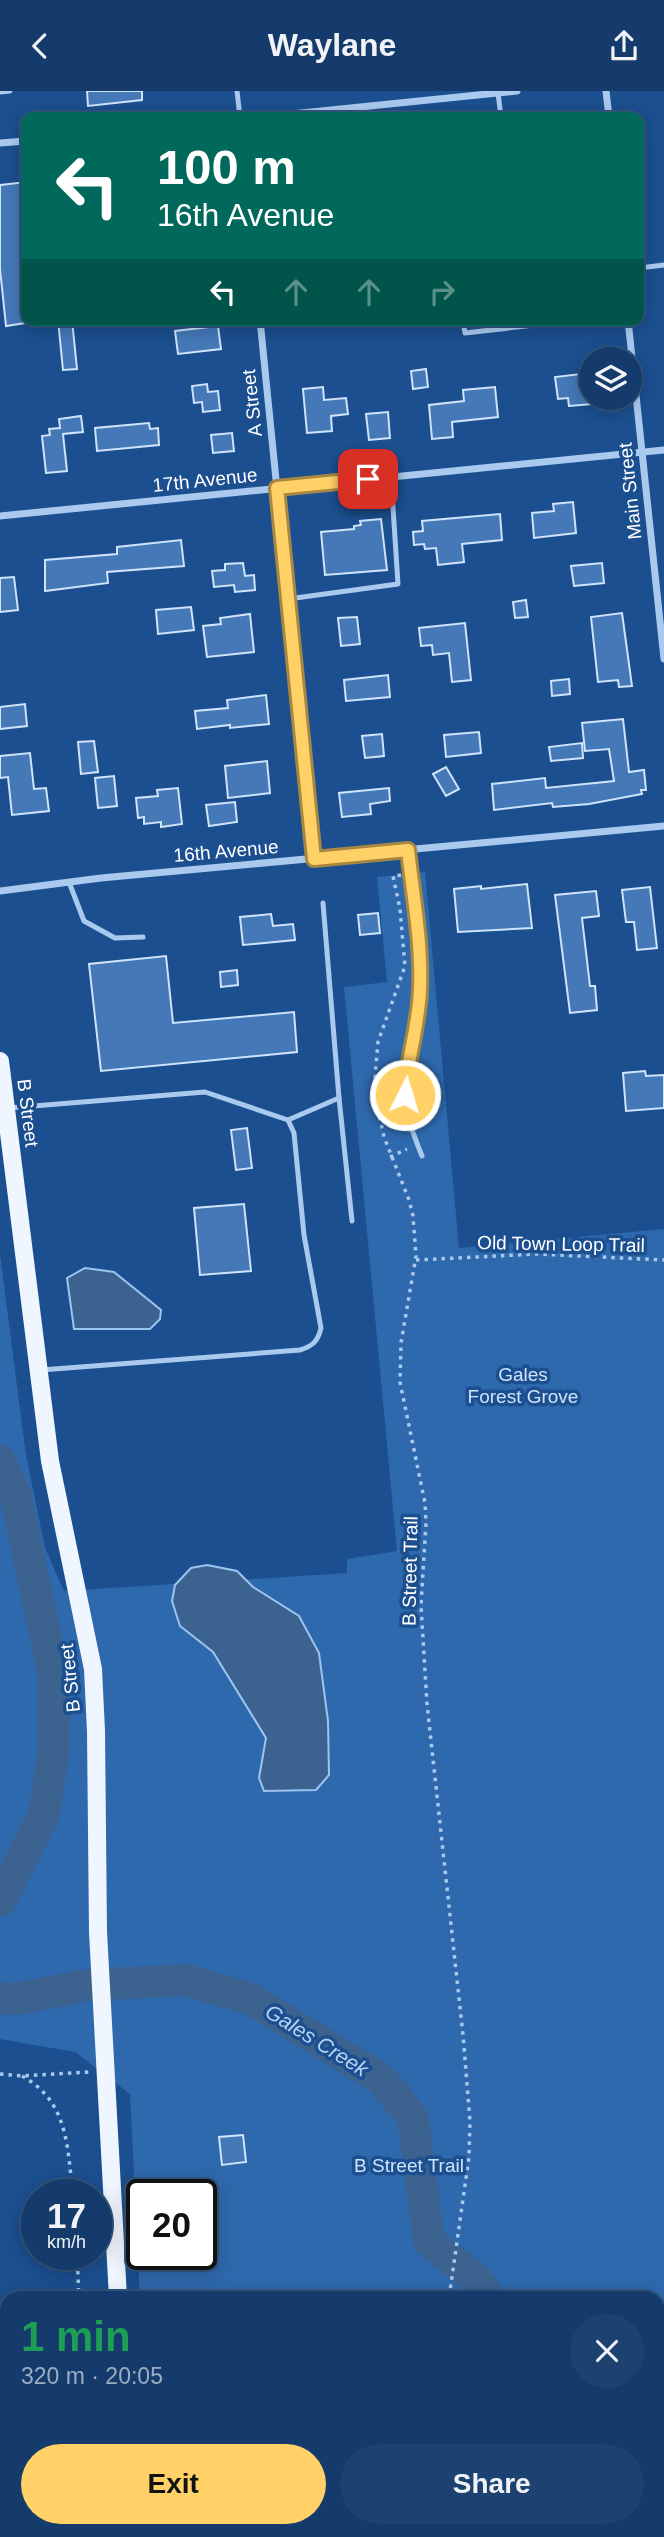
<!DOCTYPE html>
<meta charset="utf-8">
<style>
body{margin:0;font-family:Arial,sans-serif;background:#1d4271;color:#f1f3f6;height:100vh;display:flex;flex-direction:column;font-size:26px;white-space:nowrap}
*{box-sizing:border-box;margin:0}
p{font-size:23px;color:#9dadc1}
.icon{flex:none;width:38px;height:38px;fill:none;stroke:currentColor;stroke-width:2;stroke-linecap:round;stroke-linejoin:round}
.map{position:relative;flex:1;overflow:hidden}
.sheet{position:absolute;left:0px;top:2200px;width:665px;height:247px;display:flex;flex-direction:column;background:#143b6b;border-radius:21px 21px 0 0;box-shadow:0 4px 18px #0003,0 0 0 2px #33557e}
.sheet>*{flex:none}
.banner{position:absolute;left:21px;top:21px;width:623px;height:214px;border-radius:14px;box-shadow:0 4px 18px #0003,0 0 0 2px #33557e;background:#00695c;color:#fff;overflow:hidden}
.controls{position:absolute;left:579px;top:256px;display:grid;gap:14px}
.controls a{display:grid;place-items:center;width:63px;height:63px;border-radius:50%;background:#143b6b;box-shadow:0 4px 18px #0003,0 0 0 2px #33557e;font-size:35px}
.speed{position:absolute;left:21px;top:2088px;display:flex;gap:14px;font-size:35px;font-weight:700;text-align:center}
.speed>*{display:grid;place-content:center;width:91px;height:91px;border-radius:50%;background:#143b6b;box-shadow:0 4px 18px #0003,0 0 0 2px #33557e;line-height:1}
.speed small{font-size:18px;font-weight:400}
.speed .limit{border:4px solid #111;border-radius:10px;background:#fff;color:#111}
.pin{position:absolute;display:grid;place-items:center;width:60px;height:60px;color:#fff;margin:-30px;border-radius:14px;box-shadow:0 4px 10px #0006}
.me{position:absolute;width:77px;margin:-38px;rotate:5deg;stroke-linejoin:round;filter:drop-shadow(0 0 5px #0008)}
.turn{display:flex;align-items:center;gap:24px;height:147px;padding:0 21px;font-size:32px}
.turn .icon{width:91px;height:91px;stroke-width:2.5}
.turn b{display:block;font-size:49px;line-height:60px}
.lanes{display:flex;align-items:center;height:66px;padding:0 21px;background:#0003;justify-content:center;gap:35px;direction:ltr}
.lanes .off{opacity:.35}
.round{display:grid;place-items:center;flex:none;width:74px;height:74px;border-radius:37px;background:#1d4271}
.headline{display:flex;align-items:center;justify-content:space-between;height:119px;padding:0 21px}
h1{font-size:42px;font-weight:700;line-height:52px;color:#1e9e55}
.cta{display:flex;gap:14px;margin-top:auto;padding:14px 21px}
.cta a{flex:1;height:80px;border-radius:42px;background:#ffd166;color:#111;font-size:28px;font-weight:700;line-height:80px;text-align:center}
.cta a+a{background:#1d4271;color:#f1f3f6}
header{display:flex;justify-content:space-between;align-items:center;height:91px;padding:0 21px;background:#143b6b;font-size:32px;font-weight:700}
.map>svg:first-child{display:block}
.green{fill:#2e69ad;fill-rule:evenodd}
.water{fill:#3c6290;stroke:#9cc4f0;stroke-width:2}
.lines{fill:none;stroke-linecap:round;stroke-linejoin:round}
.river{stroke:#3c6290;stroke-width:32}
.building{fill:#4478b7;stroke:#cfe3fa;stroke-width:2}
.path{stroke:#a9c9ee;stroke-width:3.5;stroke-dasharray:3.5 5;stroke-linecap:butt}
.service{stroke:#a9c9ee;stroke-width:5}
.minor{stroke:#a9c9ee;stroke-width:7}
.primary{stroke:#f0f6ff;stroke-width:18}
.route-casing{stroke:#a68842;stroke-width:18}
.route{stroke:#ffd166;stroke-width:12}
.labels{text-anchor:middle;dominant-baseline:central;stroke-width:7;stroke-linejoin:round;paint-order:stroke}
.street-label{font-size:19px;fill:#fff;stroke:#1b4f8f}
.park-label{font-size:19px;fill:#cfe3fa;stroke:#1b4f8f}
.water-label{font-size:21px;font-style:italic;fill:#b5d3f5;stroke:#1b4f8f}
</style>
<header><svg class="icon" aria-label="back" viewBox="0 0 24 24"><path d="M15 5l-7 7 7 7"/></svg>Waylane<svg class="icon" aria-label="share" viewBox="0 0 24 24"><path d="M12 15V3M7 8l5-5 5 5M5 13v7h14v-7"/></svg></header>
<div class="map">
<svg width="664" height="2446" viewBox="0 0 664 2446">
<rect width="100%" height="100%" fill="#1b4f8f"/>
<!-- green -->
<g class="green">
<path d="M 425,781 L 459,1157 L 664,1138 L 664,2446 L 493,2446 L 494,2440 L 658,2440 L 658,2207 L 140,2207 L 130,2003 L 75,1961 L 0,1948 L 0,1163 L 26,1364 L 45,1457 L 64,1500 L 347,1482 L 347,1468 L 397,1460 L 344,896 L 387,891 L 377,786 ZM 142,2104 L 201,2104 L 201,2163 L 142,2163 Z"/>
<polygon points="444,2440 491,2440 492,2446 444,2446"/>
</g>
<!-- water -->
<g class="water">
<polygon points="85,1177 114,1181 161,1219 160,1228 150,1238 74,1238 67,1187"/>
<polygon points="207,1474 237,1480 253,1496 299,1525 319,1562 328,1630 329,1684 316,1699 264,1700 259,1687 266,1647 213,1561 180,1535 172,1510 175,1494 191,1477"/>
</g>
<g class="lines">
<!-- river -->
<g class="river">
<polyline points="0,1370 15,1402 54,1585 54,1658 44,1723 0,1810"/>
<polyline points="0,1907 16,1908 88,1894 185,1889 251,1908 381,1988 413,2027 429,2150 477,2189 490,2207"/>
<polyline points="658,2424 664,2431"/>
</g>
</g>
<!-- building -->
<g class="building">
<polygon points="87,0 142,0 142,9 88,15"/>
<polygon points="26,91 26,232 6,235 0,178 0,94"/>
<polygon points="58,229 72,229 77,278 63,279"/>
<polygon points="218,235 221,258 178,263 175,240"/>
<polygon points="426,278 428,296 413,298 411,280"/>
<polygon points="589,282 592,313 569,315 568,307 558,308 555,286"/>
<polygon points="207,293 208,301 218,300 220,319 203,321 202,311 194,312 192,295"/>
<polygon points="323,296 324,309 346,307 348,323 331,325 332,340 307,342 303,298"/>
<polygon points="495,296 498,326 452,331 453,346 432,348 429,314 464,310 463,299"/>
<polygon points="388,321 390,347 369,349 366,323"/>
<polygon points="81,325 83,341 63,343 67,380 46,382 42,345 50,344 49,338 60,337 59,328"/>
<polygon points="149,332 150,338 158,337 159,354 97,360 95,337"/>
<polygon points="232,342 234,360 213,362 211,344"/>
<polygon points="573,411 576,442 534,447 532,422 554,420 553,413"/>
<polygon points="500,423 502,449 462,453 464,471 438,474 436,457 425,458 424,453 414,454 413,441 423,440 422,430"/>
<polygon points="381,428 387,479 325,484 321,441 354,438 354,435 361,434 360,430"/>
<polygon points="181,449 184,475 107,481 108,492 45,500 45,469 117,463 117,456"/>
<polygon points="243,472 245,485 254,484 255,499 235,501 234,494 214,496 212,480 225,479 225,473"/>
<polygon points="602,472 604,492 574,495 571,475"/>
<polygon points="14,486 18,519 0,521 0,487"/>
<polygon points="526,509 528,526 515,527 513,511"/>
<polygon points="191,516 194,539 158,543 156,519"/>
<polygon points="622,522 632,595 619,596 618,589 598,591 591,526"/>
<polygon points="250,523 254,561 207,566 203,535 221,533 220,527"/>
<polygon points="357,526 360,553 341,555 338,527"/>
<polygon points="465,532 471,589 452,591 449,562 433,564 432,554 421,555 419,537"/>
<polygon points="388,584 390,606 346,610 344,589"/>
<polygon points="569,588 570,603 552,605 551,590"/>
<polygon points="266,604 269,633 230,637 230,634 197,638 195,620 228,617 227,609"/>
<polygon points="25,613 27,635 0,638 0,616"/>
<polygon points="623,628 629,681 644,679 646,699 641,699 642,703 589,713 553,716 552,712 494,719 492,693 545,687 546,697 614,690 609,658 585,660 582,632"/>
<polygon points="479,641 481,662 446,666 444,644"/>
<polygon points="382,643 384,665 365,667 362,645"/>
<polygon points="94,650 98,681 81,683 78,651"/>
<polygon points="582,652 583,667 551,670 549,656"/>
<polygon points="30,662 34,698 46,697 49,720 12,724 8,686 0,687 0,665"/>
<polygon points="267,670 270,702 228,707 225,675"/>
<polygon points="446,676 459,698 446,705 433,683"/>
<polygon points="114,685 117,715 98,717 95,687"/>
<polygon points="178,697 182,733 161,736 161,731 144,733 144,726 138,727 136,707 158,705 157,699"/>
<polygon points="389,697 390,710 370,713 371,723 342,726 339,702"/>
<polygon points="235,711 237,731 209,735 206,714"/>
<polygon points="527,793 532,837 458,841 454,798 481,795 481,798"/>
<polygon points="650,796 657,857 637,859 634,831 626,831 622,799"/>
<polygon points="596,800 599,825 582,827 590,895 595,895 597,919 570,922 555,804"/>
<polygon points="378,822 380,842 360,844 358,824"/>
<polygon points="271,823 273,835 293,833 295,849 243,854 240,826"/>
<polygon points="166,865 173,932 294,921 297,961 101,980 89,873"/>
<polygon points="237,879 238,894 221,896 220,881"/>
<polygon points="645,980 646,985 664,984 664,1017 626,1020 623,982"/>
<polygon points="247,1037 252,1077 236,1079 231,1039"/>
<polygon points="244,1113 251,1180 200,1184 194,1117"/>
<polygon points="243,2044 246,2071 222,2074 219,2046"/>
</g>
<g class="lines">
<!-- path -->
<g class="path">
<polyline points="401,784 393,785 400,818 405,875 378,951 375,986 375,1005 384,1046 409,1109 413,1125 416,1165 401,1252 400,1291 425,1412 426,1432 421,1514 427,1613 463,1944 470,2030 469,2066 449,2207"/>
<polyline points="390,1066 407,1058"/>
<polyline points="416,1169 537,1163 664,1169"/>
<polyline points="0,1983 22,1985 90,1981"/>
<path d="M 22,1985 C 69,2011 67,2056 73,2104"/>
<polyline points="77,2163 79,2207"/>
<polyline points="92,2440 93,2446"/>
<polyline points="472,2440 473,2446"/>
</g>
<!-- service -->
<g class="service">
<polyline points="237,0 240,26"/>
<polyline points="0,1 10,0"/>
<polyline points="498,2 501,26"/>
<polyline points="639,177 664,174"/>
<polyline points="463,229 465,242 579,229"/>
<polyline points="288,508 398,493 391,386"/>
<path d="M 408,759 C 413,801 420,845 421,887 C 421,927 404,964 405,1003 C 406,1025 414,1045 422,1065"/>
<polyline points="69,791 84,830 115,847 143,846"/>
<polyline points="323,812 339,1007 352,1130"/>
<path d="M 9,1017 L 205,1001 L 288,1029 L 294,1042 L 304,1144 L 321,1237 C 318,1250 313,1255 300,1259 L 41,1279"/>
<polyline points="288,1029 339,1007"/>
</g>
<!-- minor -->
<g class="minor">
<polyline points="606,0 609,26"/>
<polyline points="262,26 517,0"/>
<polyline points="0,52 26,50"/>
<polyline points="260,229 314,768"/>
<polyline points="628,229 664,568"/>
<polyline points="0,425 664,359"/>
<polyline points="0,800 101,787 664,735"/>
</g>
<!-- primary -->
<g class="primary">
<polyline points="0,970 50,1370 93,1578 96,1640 98,1841 118,2207"/>
<polyline points="131,2440 132,2446"/>
</g>
</g>
<g class="lines">
<defs>
<path id="route" d="M 368,388 L 277,397 L 314,768 L 408,759 C 413,804 422,852 420,898 C 419,934 407,968 405,1004"/>
</defs>
<!-- route casing -->
<use href="#route" class="route-casing"/>
<!-- route -->
<use href="#route" class="route"/>
</g>
<g class="labels">
<!-- street labels -->
<g class="street-label">
<text transform="translate(252 312) rotate(-96)">A Street</text>
<text transform="translate(205 389) rotate(-6)">17th Avenue</text>
<text transform="translate(630 400) rotate(-96)">Main Street</text>
<text transform="translate(226 760) rotate(-5)">16th Avenue</text>
<text transform="translate(28 1022) rotate(83)">B Street</text>
<text transform="translate(561 1153) rotate(1)">Old Town Loop Trail</text>
<text transform="translate(410 1480) rotate(-89)">B Street Trail</text>
<text transform="translate(70 1587) rotate(-96)">B Street</text>
</g>
<!-- park labels -->
<g class="park-label">
<text x="523" y="1283">Gales<tspan x="523" dy="22">Forest Grove</tspan></text>
<text x="409" y="2074">B Street Trail</text>
</g>
<!-- water labels -->
<g class="water-label">
<text transform="translate(317 1949) rotate(32)">Gales Creek</text>
</g>
</g>
</svg>
<div class="controls">
<a><svg class="icon" aria-label="layers" viewBox="0 0 24 24"><path d="M12 4l9 5-9 5-9-5zM3 14l9 5 9-5"/></svg></a>
</div>
<div class="speed"><div>17<small>km/h</small></div><div class="limit">20</div></div>
<div class="pin" style="left:368px;top:388px;background:#d93025"><svg class="icon" aria-label="arrive" viewBox="0 0 24 24"><path d="M6 21V4h12l-3 4 3 4H6"/></svg></div>
<svg class="me" style="left:405px;top:1004px" viewBox="-20 -20 40 40"><circle r="17" fill="#ffd166" stroke="#fff" stroke-width="3"/><path d="M0-11L8 9 0 5-8 9z" fill="#fff"/></svg>
<div class="banner">
<div class="turn"><svg class="icon" aria-label="left" viewBox="0 0 24 24"><path d="M17 20v-9H6M10 6l-5 5 5 5"/></svg><div><b>100 m</b>16th Avenue</div></div>
<div class="lanes"><svg class="icon" aria-label="left" viewBox="0 0 24 24"><path d="M17 20v-9H6M10 6l-5 5 5 5"/></svg><svg class="icon off" aria-label="ahead" viewBox="0 0 24 24"><path d="M12 20V5M6 11l6-6 6 6"/></svg><svg class="icon off" aria-label="ahead" viewBox="0 0 24 24"><path d="M12 20V5M6 11l6-6 6 6"/></svg><svg class="icon off" aria-label="right" viewBox="0 0 24 24"><path d="M7 20v-9h11M14 6l5 5-5 5"/></svg></div>
</div>
<section class="sheet">
<div class="headline"><div><h1>1 min</h1><p>320 m · 20:05</p></div><a class="round"><svg class="icon" aria-label="close" viewBox="0 0 24 24"><path d="M6 6l12 12M18 6L6 18"/></svg></a></div>
<div class="cta"><a>Exit</a><a>Share</a></div>
</section>
</div>
